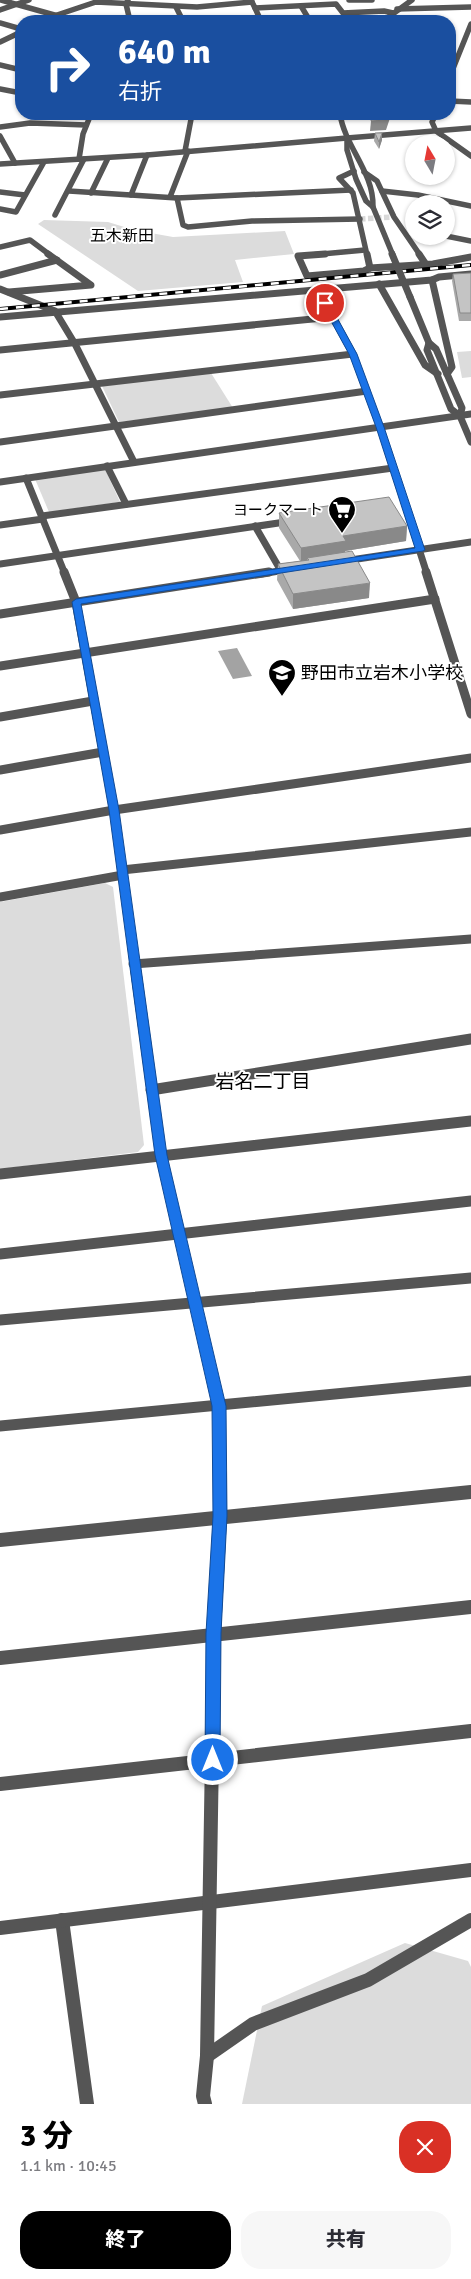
<!DOCTYPE html>
<html lang="ja">
<meta charset="utf-8">
<style>
body{margin:0;font-family:Signika,"Noto Sans JP",sans-serif;background:#f7f7f7;color:#2b2b33;height:100vh;display:flex;flex-direction:column;font-size:19px;white-space:nowrap}
*{box-sizing:border-box;margin:0}
p{font-size:16px;color:#7c7c81}
.icon{flex:none;width:28px;height:28px;fill:none;stroke:currentColor;stroke-width:2;stroke-linecap:round;stroke-linejoin:round}
.map{position:relative;height:2104px;overflow:hidden}
.sheet{display:flex;flex-direction:column;background:#fff;flex:1}
.sheet>*{flex:none}
.hud{position:absolute;left:15px;top:15px;width:441px;height:105px;border-radius:20px;box-shadow:0 1px 4px #0004;background:#1a4fa0;color:#fff;overflow:hidden}
.needle{width:32px;rotate:350deg}
.tools{position:absolute;left:405px;top:135px;display:grid;gap:10px}
.tools a{display:grid;place-items:center;width:50px;height:50px;border-radius:50%;background:#fff;box-shadow:0 1px 4px #0004;font-size:25px}
.pin{position:absolute;display:grid;place-items:center;width:42px;height:42px;color:#fff;margin:-21px;border:2px solid #fff;border-radius:50%;box-shadow:0 1px 5px #0007}
.me{position:absolute;width:55px;margin:-28px;rotate:0deg;stroke-linejoin:round;filter:drop-shadow(0 0 4px #0008)}
.turn{display:flex;align-items:center;gap:18px;height:105px;padding:0 20px;font-size:22px}
.turn .icon{width:65px;height:65px;stroke-width:2.5}
.turn b{display:block;font-size:35px;line-height:42px}
.round{display:grid;place-items:center;flex:none;width:52px;height:52px;border-radius:20px;background:#f7f7f7}
.head{display:flex;align-items:center;justify-content:space-between;height:85px;padding:0 20px}
h1{font-size:30px;font-weight:800;line-height:38px;color:#000}
.action{display:flex;gap:10px;margin-top:auto;padding:10px 20px}
.action a{flex:1;height:58px;border-radius:20px;background:#000;color:#fff;font-size:20px;font-weight:800;line-height:58px;text-align:center}
.action a+a{background:#f7f7f7;color:#2b2b33}
.map>svg:first-child{display:block}
.green{fill:#dcdcdc}
.water{fill:#a3a3a3}
.lines{fill:none;stroke-linecap:round;stroke-linejoin:round}
.minor-tunnel{stroke:#d9d9d9;stroke-width:5.5;stroke-dasharray:5.5 2.5;stroke-linecap:butt}
.minor-far4{stroke:#555;stroke-width:5.5}
.minor-far3{stroke:#555;stroke-width:7}
.minor-far2{stroke:#555;stroke-width:9}
.minor-far1{stroke:#555;stroke-width:11}
.minor{stroke:#555;stroke-width:14}
.tertiary-far3{stroke:#555;stroke-width:5.5}
.tertiary-far2{stroke:#555;stroke-width:7}
.tertiary-far1{stroke:#555;stroke-width:9}
.tertiary{stroke:#555;stroke-width:11}
.rail-casing{stroke:#000;stroke-width:4}
.rail{stroke:#fff;stroke-width:2.5;stroke-dasharray:8;stroke-linecap:butt}
.tertiary-bridge-far1{stroke:#555;stroke-width:5.5}
.tertiary-bridge{stroke:#555;stroke-width:7}
.wall{fill:#a9a9a9}
.shaded-wall{fill:#898989}
.building{fill:#c4c4c4;stroke:#898989}
.route{fill:#1a73e8;stroke:#114b97}
.labels{text-anchor:middle;dominant-baseline:central;stroke-width:4;stroke-linejoin:round;paint-order:stroke}
.far-poi-label{font-size:15px;fill:#000;stroke:#fff;text-anchor:end}
.far-quarter-label{font-size:16px;fill:#000;stroke:#fff}
.poi-label{font-size:18px;fill:#000;stroke:#fff;text-anchor:start}
.neighbourhood-label{font-size:19px;fill:#000;stroke:#fff}
</style>
<div class="map">
<svg width="471" height="2104" viewBox="0 0 471 2104">
<rect width="100%" height="100%" fill="#fff"/>
<!-- green -->
<g class="green">
<polygon points="44,220 108,222 134,230 173,237 285,231 294,254 235,260 243,282 138,291 38,224"/>
<polygon points="471,351 471,377 462,378 457,352"/>
<polygon points="211,373 233,408 119,422 102,386"/>
<polygon points="105,469 120,502 49,512 35,479"/>
<polygon points="105,883 113,887 144,1145 138,1152 0,1169 0,902"/>
<polygon points="405,1943 468,1961 471,1967 471,2104 242,2104 262,2006"/>
</g>
<!-- water -->
<polygon class="water" points="237,648 252,676 233,679 218,651"/>
<g class="lines">
<!-- minor-tunnel -->
<polyline class="minor-tunnel" points="360,219 394,217"/>
<!-- minor-far4 -->
<g class="minor-far4">
<polyline points="1,0 76,21"/>
<polyline points="128,0 126,4 130,21"/>
<polyline points="251,0 255,8 336,4 343,13 384,11 393,13"/>
<polyline points="349,0 372,0"/>
<polyline points="301,6 310,21"/>
<polyline points="176,7 183,21"/>
<polyline points="255,8 261,21"/>
<polyline points="397,9 471,7"/>
<polyline points="0,10 29,0"/>
<polyline points="54,16 96,2 197,7 252,2"/>
<polyline points="0,23 21,29"/>
<polyline points="0,42 21,32"/>
<polyline points="0,65 21,70"/>
<polyline points="450,76 471,24"/>
<polyline points="0,89 21,93"/>
<polyline points="450,101 471,102"/>
<polyline points="436,114 432,122 436,131 471,156"/>
<polyline points="0,127 30,123 86,125"/>
<polyline points="0,136 15,163"/>
<polyline points="185,151 192,114"/>
<polyline points="79,159 83,134 91,114"/>
<polyline points="0,164 147,155 347,138"/>
<polyline points="354,171 339,178 353,193 367,255"/>
<polyline points="364,172 377,181 394,217 420,255"/>
<polyline points="69,191 177,198 351,190"/>
<polyline points="382,191 418,195 471,206"/>
<polyline points="0,192 25,195"/>
<polyline points="91,193 108,158"/>
<polyline points="131,195 147,155"/>
<polyline points="170,197 188,151"/>
<polyline points="177,198 183,225 188,227 252,221 360,219"/>
<polyline points="0,209 16,212 44,162"/>
<polyline points="55,215 84,159"/>
<polyline points="446,236 471,241"/>
<polyline points="0,247 30,240 50,255"/>
<polyline points="311,255 365,250"/>
</g>
<!-- minor-far3 -->
<g class="minor-far3">
<polyline points="325,254 298,256 307,276 364,271 370,268 433,264 471,257"/>
<polyline points="367,254 370,268"/>
<polyline points="419,254 425,263"/>
<polyline points="0,275 57,260"/>
<polyline points="432,280 452,367 447,374"/>
<polyline points="379,284 425,365 438,374"/>
<polyline points="317,288 353,354 380,427 427,574"/>
<polyline points="9,292 91,285 48,254"/>
<polyline points="0,317 432,280 439,277 471,274"/>
<polyline points="0,350 333,317"/>
<polyline points="0,395 353,354"/>
<polyline points="0,442 367,391"/>
<polyline points="107,466 126,504"/>
<polyline points="26,478 65,574"/>
<polyline points="42,516 393,468"/>
<polyline points="0,525 43,519"/>
<polyline points="255,526 281,571"/>
<polyline points="0,564 292,521"/>
</g>
<!-- minor-far2 -->
<g class="minor-far2">
<polyline points="64,572 76,602 114,810 136,974"/>
<polyline points="426,572 471,714"/>
<polyline points="0,666 435,599"/>
<polyline points="0,717 93,701"/>
<polyline points="0,770 103,752"/>
<polyline points="0,830 114,810 471,758"/>
<polyline points="122,870 471,832"/>
<polyline points="0,897 123,875"/>
<polyline points="133,964 471,939"/>
</g>
<!-- minor-far1 -->
<g class="minor-far1">
<polyline points="136,972 161,1155 219,1405 220,1475"/>
<polyline points="151,1090 471,1039"/>
<polyline points="0,1174 471,1121"/>
<polyline points="0,1254 471,1201"/>
<polyline points="0,1320 471,1278"/>
</g>
<!-- minor -->
<g class="minor">
<polyline points="0,1540 471,1492"/>
<polyline points="0,1658 471,1607"/>
<polyline points="0,1784 471,1731"/>
<polyline points="62,1920 87,2104"/>
<polyline points="0,1928 471,1870"/>
<polyline points="207,2056 253,2024 368,1980 471,1920"/>
<polyline points="205,2104 203,2096 207,2056 214,1633 220,1516 220,1474"/>
</g>
<!-- tertiary-far3 -->
<g class="tertiary-far3">
<polyline points="383,21 412,0"/>
<path d="M 340,114 C 345,147 374,172 373,207"/>
<polyline points="347,138 347,150 356,179 366,201 373,207 392,253"/>
<polyline points="347,138 471,128"/>
</g>
<!-- tertiary-far2 -->
<g class="tertiary-far2">
<polyline points="0,289 55,311 75,344 134,462"/>
<polyline points="410,297 429,343 427,350 451,409 460,416 471,442"/>
<polyline points="429,343 436,349 462,408 460,416"/>
<polyline points="0,482 471,414"/>
<polyline points="344,561 471,542"/>
<polyline points="261,574 291,569"/>
</g>
<!-- tertiary-far1 -->
<polyline class="tertiary-far1" points="0,614 269,572"/>
<!-- tertiary -->
<polyline class="tertiary" points="0,1426 471,1381"/>
<defs>
<polyline id="rail" points="0,309 471,265"/>
</defs>
<!-- rail casing -->
<use href="#rail" class="rail-casing"/>
<!-- rail -->
<use href="#rail" class="rail"/>
<!-- tertiary-bridge-far1 -->
<polyline class="tertiary-bridge-far1" points="392,253 393,255"/>
<!-- tertiary-bridge -->
<polyline class="tertiary-bridge" points="392,254 410,297"/>
</g>
<!-- wall -->
<g class="wall">
<polygon points="375,133 382,133 382,140 379,149 374,141"/>
<polygon points="471,273 471,321 459,321 452,281 453,274"/>
<polygon points="279,513 407,526 406,541 345,551 369,598 293,609 277,580 278,564 300,561 279,528"/>
</g>
<!-- shaded-wall -->
<g class="shaded-wall">
<polygon points="388,114 391,114 391,115 386,130 370,131 371,121"/>
<polygon points="382,133 382,140 379,149 379,142"/>
<polygon points="407,526 406,541 345,551 345,556 309,560 307,558 307,562 301,563 301,548 343,536"/>
<polygon points="370,583 369,598 293,609 293,594"/>
</g>
<!-- building -->
<g class="building">
<polygon points="373,114 388,114 386,120 371,121"/>
<polygon points="375,133 382,133 379,142"/>
<polygon points="471,273 471,313 460,313 453,274"/>
<polygon points="389,497 407,526 343,536 346,541 301,548 279,513"/>
<polygon points="352,551 370,583 293,594 278,564 309,560 307,558"/>
</g>
<!-- route -->
<polygon class="route" points="325,300 329,303 357,354 384,427 425,550 423,551 81,604 119,810 167,1155 226,1406 227,1516 221,1633 220,1760 218,1765 213,1767 207,1765 205,1760 206,1633 213,1516 212,1406 155,1155 109,810 72,602 76,599 415,548 376,427 349,354 321,303"/>
<!-- icons -->
<defs>
<symbol id="supermarket-pin" viewBox="-11 -11 22 30"><path d="M0 17L-7.5 6A9.5 9.5 0 1 1 7.5 6Z" fill="#000" stroke="#fff"/><path d="M-6-5.5h2.5l.6 2H6L4.5 2H-2.5L-4.4-4H-6ZM-1.5 3.2a1.3 1.3 0 1 0 .1 0ZM3 3.2a1.3 1.3 0 1 0 .1 0Z" fill="#fff"/></symbol>
<symbol id="school-pin" viewBox="-11 -11 22 30"><path d="M0 17L-7.5 6A9.5 9.5 0 1 1 7.5 6Z" fill="#000" stroke="#fff"/><path d="M0-5L7-2L0 1L-7-2ZM-4 1L0 2.5L4 1V4Q0 6-4 4Z" fill="#fff"/></symbol>
</defs>
<g fill-rule="evenodd">
<use href="#supermarket-pin" x="326" y="494" width="32" height="43"/>
<use href="#school-pin" x="266" y="657" width="32" height="43"/>
</g>
<g class="labels">
<!-- far-poi labels -->
<g class="far-poi-label">
<text x="323" y="510">ヨークマート</text>
</g>
<!-- far-quarter labels -->
<g class="far-quarter-label">
<text x="122" y="236">五木新田</text>
</g>
<!-- poi labels -->
<g class="poi-label">
<text x="301" y="673">野田市立岩木小学校</text>
</g>
<!-- neighbourhood labels -->
<g class="neighbourhood-label">
<text x="263" y="1082">岩名二丁目</text>
</g>
</g>
</svg>
<div class="tools">
<a><svg class="needle" viewBox="-14 -14 28 28"><path d="M0-13l5 13h-10z" fill="#e53935"/><path d="M0 13l5-13h-10z" fill="#7c7c81"/></svg></a>
<a><svg class="icon" aria-label="layers" viewBox="0 0 24 24"><path d="M12 4l9 5-9 5-9-5zM3 14l9 5 9-5"/></svg></a>
</div>
<div class="pin" style="left:325px;top:303px;background:#d93025"><svg class="icon" aria-label="arrive" viewBox="0 0 24 24"><path d="M6 21V4h12l-3 4 3 4H6"/></svg></div>
<svg class="me" style="left:213px;top:1760px" viewBox="-20 -20 40 40"><circle r="17" fill="#1a73e8" stroke="#fff" stroke-width="3"/><path d="M0-11L8 9 0 5-8 9z" fill="#fff"/></svg>
<div class="hud">
<div class="turn"><svg class="icon" aria-label="right" viewBox="0 0 24 24"><path d="M7 20v-9h11M14 6l5 5-5 5"/></svg><div><b>640 m</b>右折</div></div>
</div>
</div>
<section class="sheet">
<div class="head"><div><h1>3 分</h1><p>1.1 km · 10:45</p></div><a class="round" style="background:#d93025;color:#fff"><svg class="icon" aria-label="close" viewBox="0 0 24 24"><path d="M6 6l12 12M18 6L6 18"/></svg></a></div>
<div class="action"><a>終了</a><a>共有</a></div>
</section>
